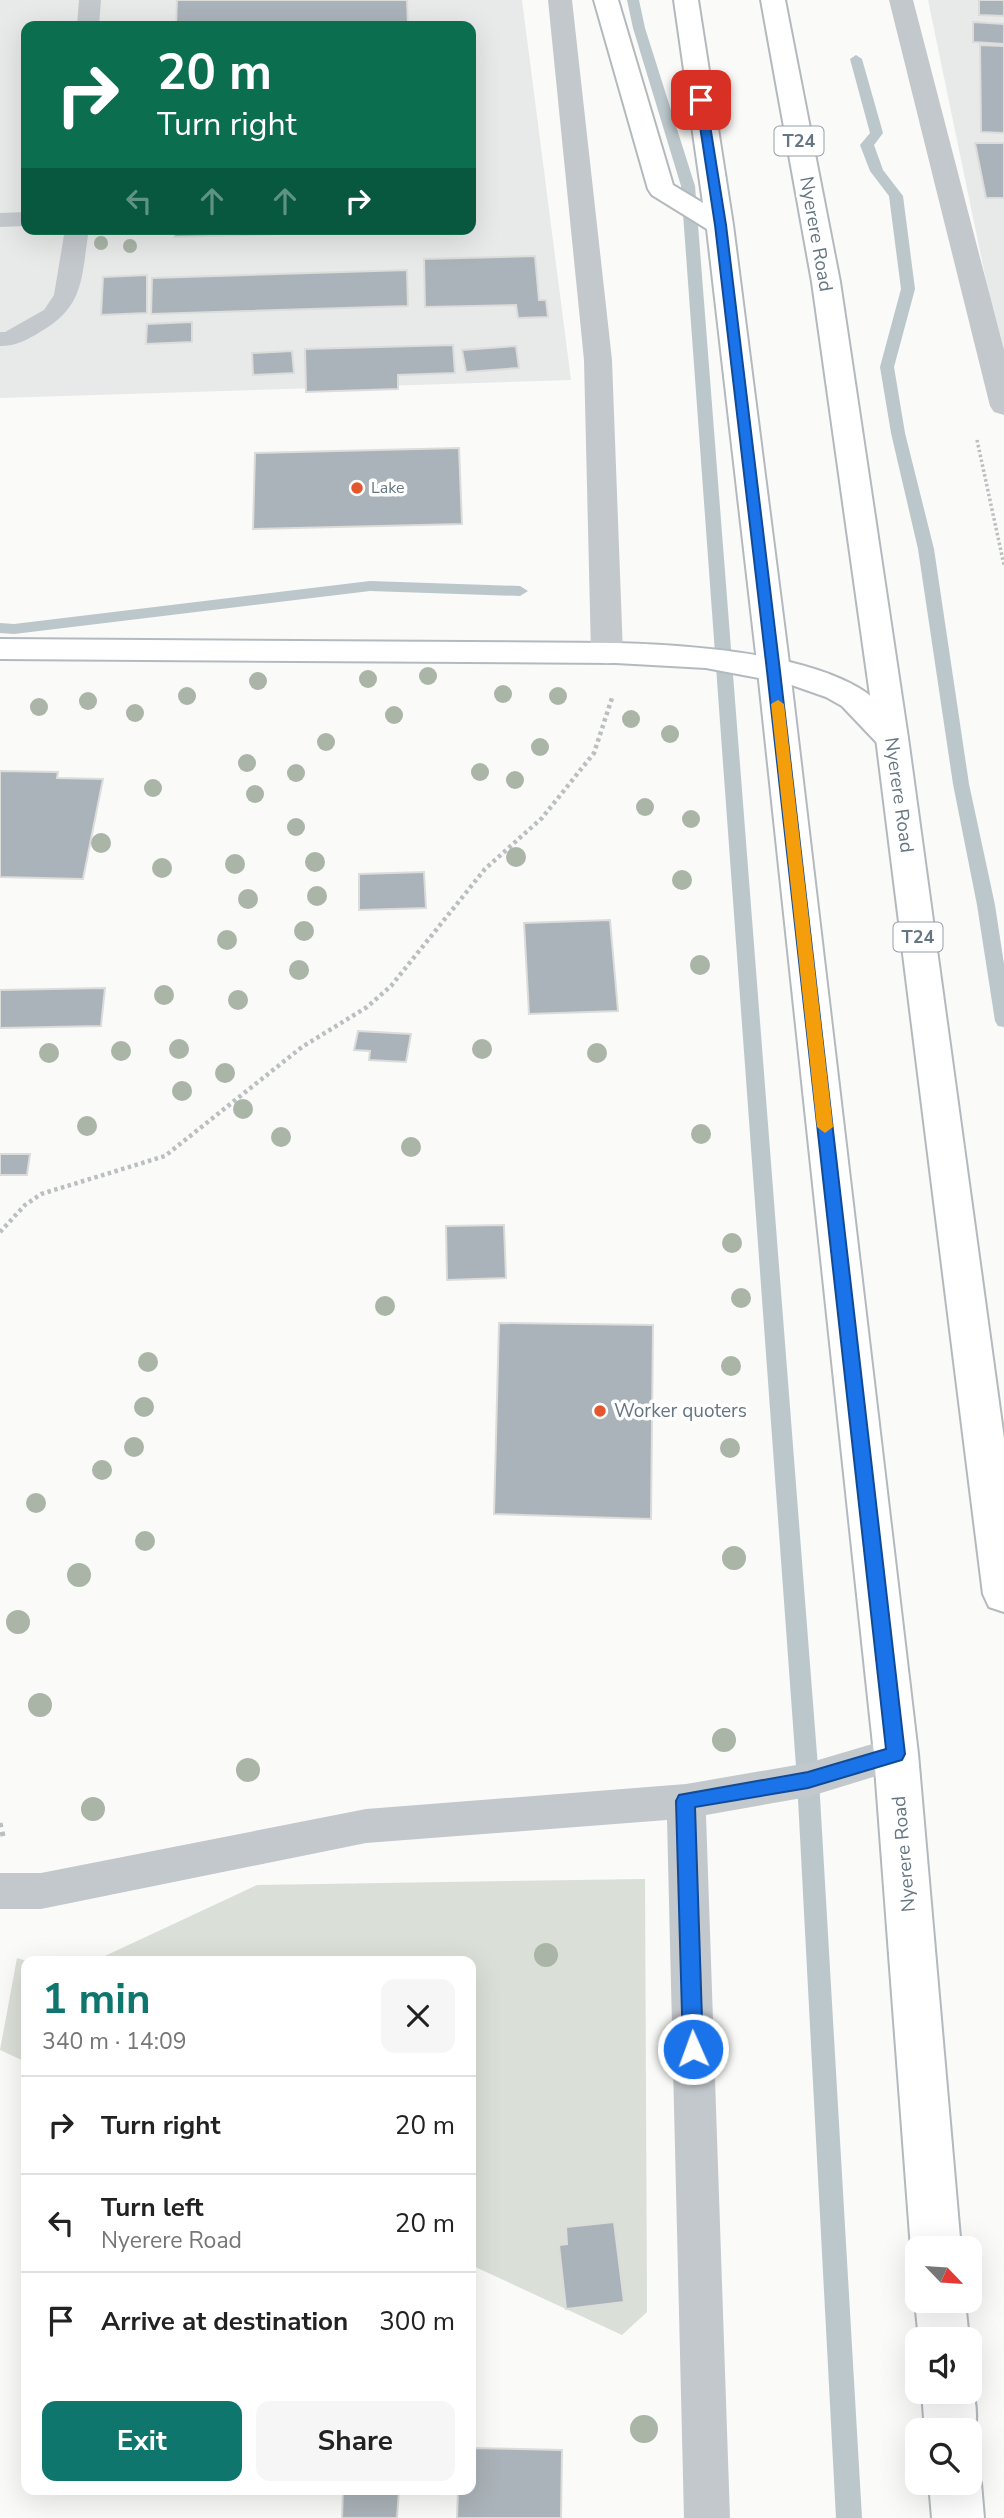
<!DOCTYPE html>
<meta charset="utf-8">
<style>
body{margin:0;font-family:"Nunito Sans",sans-serif;background:#f6f6f6;color:#222;height:100vh;display:flex;flex-direction:column;font-size:26px;white-space:nowrap}
*{box-sizing:border-box;margin:0}
p{font-size:23px;color:#767676}
.icon{flex:none;width:38px;height:38px;fill:none;stroke:currentColor;stroke-width:2;stroke-linecap:round;stroke-linejoin:round}
.map{position:relative;flex:1;overflow:hidden}
.side{position:absolute;left:21px;top:1956px;width:455px;height:539px;display:flex;flex-direction:column;background:#fff;border-radius:14px;box-shadow:0 7px 28px #0002}
.side>*{flex:none}
.top-card{position:absolute;left:21px;top:21px;width:455px;height:214px;border-radius:14px;box-shadow:0 7px 28px #0002;background:#0b6e4f;color:#fff;overflow:hidden}
.needle{width:46px;rotate:115deg}
.fabs{position:absolute;left:905px;top:2236px;display:grid;gap:14px}
.fabs a{display:grid;place-items:center;width:77px;height:77px;border-radius:14px;background:#fff;box-shadow:0 7px 28px #0002;font-size:35px}
.pin{position:absolute;display:grid;place-items:center;width:60px;height:60px;color:#fff;margin:-30px;border-radius:14px;box-shadow:0 4px 10px #0006}
.me{position:absolute;width:77px;margin:-38px;rotate:358deg;stroke-linejoin:round;filter:drop-shadow(0 0 5px #0008)}
.turn{display:flex;align-items:center;gap:24px;height:147px;padding:0 21px;font-size:32px}
.turn .icon{width:91px;height:91px;stroke-width:2.5}
.turn b{display:block;font-size:49px;line-height:60px}
.lanes{display:flex;align-items:center;height:66px;padding:0 21px;background:#0003;justify-content:center;gap:35px;direction:ltr}
.lanes .off{opacity:.35}
.round{display:grid;place-items:center;flex:none;width:74px;height:74px;border-radius:14px;background:#f6f6f6}
.summary{display:flex;align-items:center;justify-content:space-between;height:119px;padding:0 21px}
h1{font-size:42px;font-weight:700;line-height:52px;color:#0f766e}
.action{display:flex;gap:14px;margin-top:auto;padding:14px 21px}
.action a{flex:1;height:80px;border-radius:14px;background:#0f766e;color:#fff;font-size:28px;font-weight:700;line-height:80px;text-align:center}
.action a+a{background:#f6f6f6;color:#222}
ul{padding:0;list-style:none}
li{display:flex;align-items:center;gap:21px;height:98px;padding:0 21px;border-top:2px solid #e0e0e0}
li div{flex:1}
li b{display:block;font-size:26px}
li em{font-style:normal}
.map>svg:first-child{display:block}
.built{fill:#e8e9e9;fill-rule:evenodd}
.green{fill:#dadfd7}
.lines{fill:none;stroke-linecap:round;stroke-linejoin:round}
.stream{fill:#bbc7cb;fill-rule:evenodd}
.building{fill:#aab3b9;stroke:#dcdcda;stroke-width:2}
.secondary-casing{stroke:#b3babf;stroke-width:4}
.highway-casing{stroke:#b4b9bd;stroke-width:4}
.path-far2{stroke:#bbbfc2;stroke-width:3.5;stroke-dasharray:2.5 2.5;stroke-linecap:butt}
.path-far1{stroke:#bbbfc2;stroke-width:4.5;stroke-dasharray:3.5 3.5;stroke-linecap:butt}
.path{stroke:#bbbfc2;stroke-width:5;stroke-dasharray:4.5 4.5;stroke-linecap:butt}
.lane{fill:#c3c8cc;fill-rule:evenodd}
.street{fill:#c3c8cc;fill-rule:evenodd}
.secondary{fill:#fff;fill-rule:evenodd}
.highway{fill:#fff;fill-rule:evenodd}
.tree{fill:#aab4a7}
.route{fill:#1a73e8;stroke:#114b97;stroke-width:2}
.slow{fill:#f59e0b}
.poi-dot{fill:#e4572e;stroke:#fff;stroke-width:2.5}
.labels{text-anchor:middle;dominant-baseline:central;stroke-width:7;stroke-linejoin:round;paint-order:stroke}
.far-poi-label{font-size:16px;fill:#657683;stroke:#fff;text-anchor:start}
.shield{fill:#fff;stroke:#939fa8;stroke-width:2}
.shield-label{font-size:18px;font-weight:bold;fill:#657683}
.street-label{font-size:19px;fill:#657683;stroke:#fff}
.poi-label{font-size:19px;fill:#657683;stroke:#fff;text-anchor:start}
</style>
<div class="map">
<svg width="1004" height="2518" viewBox="0 0 1004 2518">
<rect width="100%" height="100%" fill="#fafaf8"/>
<!-- built -->
<g class="built">
<path d="M 0,0 L 522,0 L 571,380 L 0,398 ZM 26,26 L 471,26 L 471,229 L 26,229 Z"/>
<polygon points="928,0 1004,0 1004,367"/>
</g>
<!-- green -->
<g class="green">
<polygon points="645,1879 647,2312 622,2335 471,2265 471,1962 92,1962 257,1885"/>
<polygon points="17,1958 30,1962 26,1962 26,2062 0,2050"/>
</g>
<g class="lines">
<!-- stream -->
<g class="stream">
<polygon points="627,0 639,0 645,28 695,186 819,1780 862,2518 836,2518 797,1780 681,186 633,28"/>
<polygon points="856,55 862,59 883,133 874,145 883,170 903,196 915,289 894,367 905,433 934,549 969,784 995,905 1004,964 1004,1027 998,1026 995,1021 977,905 953,784 918,549 891,433 880,367 901,289 889,196 870,171 860,145 870,133 850,59"/>
<polygon points="370,581 520,586 528,591 520,596 370,591 14,634 0,633 0,623 14,624"/>
</g>
</g>
<!-- building -->
<g class="building">
<polygon points="177,0 407,0 408,26 176,26"/>
<polygon points="979,0 1004,0 1004,16 979,15"/>
<polygon points="973,22 1004,24 1004,44 973,42"/>
<polygon points="980,45 1004,46 1004,133 981,132"/>
<polygon points="975,143 1004,143 1004,198 986,198"/>
<polygon points="175,229 393,229 393,231 174,237"/>
<polygon points="535,256 539,300 546,300 548,317 518,318 516,305 425,307 424,259"/>
<polygon points="407,270 408,306 151,314 152,278"/>
<polygon points="147,275 147,313 101,315 103,277"/>
<polygon points="192,322 192,342 146,344 147,324"/>
<polygon points="453,345 455,373 398,375 398,389 306,392 305,349"/>
<polygon points="516,346 519,368 466,372 462,350"/>
<polygon points="292,351 294,373 253,375 252,353"/>
<polygon points="459,448 462,524 253,529 255,453"/>
<polygon points="0,771 58,772 57,778 103,779 83,879 0,877"/>
<polygon points="424,872 426,908 359,910 359,874"/>
<polygon points="610,920 618,1011 529,1014 524,923"/>
<polygon points="105,988 101,1026 0,1028 0,990"/>
<polygon points="358,1031 411,1034 406,1062 369,1060 370,1051 354,1050"/>
<polygon points="0,1154 30,1154 27,1175 0,1175"/>
<polygon points="504,1225 506,1278 447,1280 446,1226"/>
<polygon points="499,1323 653,1325 651,1519 494,1514"/>
<polygon points="614,2222 624,2302 566,2309 559,2245 567,2244 566,2227"/>
<polygon points="471,2448 562,2450 561,2518 457,2518 458,2490 471,2490"/>
<polygon points="343,2490 399,2490 397,2518 342,2518"/>
</g>
<g class="lines">
<defs>
<path id="secondary" d="M 0,639 L 616,643 C 686,645 798,652 859,688 C 879,700 896,719 908,738 L 904,746 L 892,749 L 880,746 L 842,706 L 826,697 L 786,683 L 706,668 L 616,663 L 0,659 Z"/>
<g id="highway">
<polygon points="594,0 618,0 673,185 703,203 674,0 698,0 733,225 790,671 918,1754 961,2249 917,2249 917,2263 911,2249 874,1754 758,671 707,229 652,195 648,189"/>
<polygon points="761,0 785,0 840,282 908,738 1004,1439 1004,1612 989,1607 983,1594 876,738 812,282"/>
<polygon points="917,2296 917,2301 965,2301 969,2340 919,2340 915,2301"/>
<path d="M 970,2382 C 978,2404 978,2428 970,2449 L 970,2431 L 925,2431 L 922,2392 L 970,2392 Z"/>
<polygon points="970,2463 973,2465 981,2483 984,2518 932,2518 929,2483 970,2483"/>
</g>
</defs>
<!-- secondary casing -->
<use href="#secondary" class="secondary-casing"/>
<!-- highway casing -->
<use href="#highway" class="highway-casing"/>
<!-- path-far2 -->
<polyline class="path-far2" points="977,440 1004,565"/>
<!-- path-far1 -->
<polyline class="path-far1" points="0,1232 25,1205 41,1194 165,1156 302,1047 367,1007 391,986 485,869 542,818 594,753 612,698"/>
<!-- path -->
<polyline class="path" points="0,1823 4,1840"/>
<!-- lane -->
<g class="lane">
<polygon points="79,0 101,0 99,26 77,26"/>
<polygon points="26,212 26,226 0,227 0,213"/>
<path d="M 65,229 L 89,229 C 81,276 86,306 40,332 C 27,340 16,346 0,346 L 0,332 L 5,332 L 44,310 L 54,295 Z"/>
<polygon points="896,1737 909,1742 915,1754 909,1766 808,1797 706,1815 730,2518 684,2518 667,1820 366,1843 41,1909 0,1909 0,1873 41,1873 366,1809 686,1784 808,1763"/>
</g>
<!-- street -->
<g class="street">
<polygon points="548,0 572,0 612,360 623,654 618,661 607,664 596,661 591,654 584,360"/>
<polygon points="889,0 913,0 1004,350 1004,415 994,412 990,406"/>
</g>
<!-- secondary -->
<use href="#secondary" class="secondary"/>
<!-- highway -->
<use href="#highway" class="highway"/>
</g>
<!-- trees -->
<g class="tree">
<circle cx="101" cy="243" r="7"/>
<circle cx="130" cy="246" r="7"/>
<circle cx="428" cy="676" r="9"/>
<circle cx="368" cy="679" r="9"/>
<circle cx="258" cy="681" r="9"/>
<circle cx="503" cy="694" r="9"/>
<circle cx="187" cy="696" r="9"/>
<circle cx="558" cy="696" r="9"/>
<circle cx="88" cy="701" r="9"/>
<circle cx="39" cy="707" r="9"/>
<circle cx="135" cy="713" r="9"/>
<circle cx="394" cy="715" r="9"/>
<circle cx="631" cy="719" r="9"/>
<circle cx="670" cy="734" r="9"/>
<circle cx="326" cy="742" r="9"/>
<circle cx="540" cy="747" r="9"/>
<circle cx="247" cy="763" r="9"/>
<circle cx="480" cy="772" r="9"/>
<circle cx="296" cy="773" r="9"/>
<circle cx="515" cy="780" r="9"/>
<circle cx="153" cy="788" r="9"/>
<circle cx="255" cy="794" r="9"/>
<circle cx="645" cy="807" r="9"/>
<circle cx="691" cy="819" r="9"/>
<circle cx="296" cy="827" r="9"/>
<circle cx="101" cy="843" r="10"/>
<circle cx="516" cy="857" r="10"/>
<circle cx="315" cy="862" r="10"/>
<circle cx="235" cy="864" r="10"/>
<circle cx="162" cy="868" r="10"/>
<circle cx="682" cy="880" r="10"/>
<circle cx="317" cy="896" r="10"/>
<circle cx="248" cy="899" r="10"/>
<circle cx="304" cy="931" r="10"/>
<circle cx="227" cy="940" r="10"/>
<circle cx="700" cy="965" r="10"/>
<circle cx="299" cy="970" r="10"/>
<circle cx="164" cy="995" r="10"/>
<circle cx="238" cy="1000" r="10"/>
<circle cx="179" cy="1049" r="10"/>
<circle cx="482" cy="1049" r="10"/>
<circle cx="121" cy="1051" r="10"/>
<circle cx="49" cy="1053" r="10"/>
<circle cx="597" cy="1053" r="10"/>
<circle cx="225" cy="1073" r="10"/>
<circle cx="182" cy="1091" r="10"/>
<circle cx="243" cy="1109" r="10"/>
<circle cx="87" cy="1126" r="10"/>
<circle cx="701" cy="1134" r="10"/>
<circle cx="281" cy="1137" r="10"/>
<circle cx="411" cy="1147" r="10"/>
<circle cx="732" cy="1243" r="10"/>
<circle cx="741" cy="1298" r="10"/>
<circle cx="385" cy="1306" r="10"/>
<circle cx="148" cy="1362" r="10"/>
<circle cx="731" cy="1366" r="10"/>
<circle cx="144" cy="1407" r="10"/>
<circle cx="134" cy="1447" r="10"/>
<circle cx="730" cy="1448" r="10"/>
<circle cx="102" cy="1470" r="10"/>
<circle cx="36" cy="1503" r="10"/>
<circle cx="145" cy="1541" r="10"/>
<circle cx="734" cy="1558" r="12"/>
<circle cx="79" cy="1575" r="12"/>
<circle cx="18" cy="1622" r="12"/>
<circle cx="40" cy="1705" r="12"/>
<circle cx="724" cy="1740" r="12"/>
<circle cx="248" cy="1770" r="12"/>
<circle cx="93" cy="1809" r="12"/>
<circle cx="546" cy="1955" r="12"/>
<circle cx="644" cy="2429" r="14"/>
</g>
<!-- route -->
<polygon class="route" points="701,97 706,100 726,225 780,671 905,1754 902,1760 895,1762 808,1788 695,1807 703,2049 700,2056 693,2058 686,2056 683,2049 676,1801 679,1795 808,1772 886,1749 767,671 715,225 696,100"/>
<!-- slow -->
<polygon class="slow" points="778,700 784,704 833,1127 825,1133 817,1127 771,704"/>
<!-- markers -->
<g class="poi-dot">
<circle cx="357" cy="488" r="7"/>
<circle cx="600" cy="1411" r="7"/>
</g>
<g class="labels">
<!-- far-poi labels -->
<g class="far-poi-label">
<text x="371" y="488">Lake</text>
</g>
<!-- shield labels -->
<g class="shield">
<rect x="774.5" y="126.5" width="49" height="29" rx="5"/>
<rect x="893.5" y="922.5" width="49" height="29" rx="5"/>
</g>
<g class="shield-label">
<text x="799" y="141">T24</text>
<text x="918" y="937">T24</text>
</g>
<!-- street labels -->
<g class="street-label">
<text transform="translate(816 234) rotate(80)">Nyerere Road</text>
<text transform="translate(899 795) rotate(82)">Nyerere Road</text>
<text transform="translate(904 1854) rotate(-95)">Nyerere Road</text>
</g>
<!-- poi labels -->
<g class="poi-label">
<text x="614" y="1411">Worker quoters</text>
</g>
</g>
</svg>
<div class="fabs">
<a><svg class="needle" viewBox="-14 -14 28 28"><path d="M0-13l5 13h-10z" fill="#e53935"/><path d="M0 13l5-13h-10z" fill="#767676"/></svg></a>
<a><svg class="icon" aria-label="sound" viewBox="0 0 24 24"><path d="M4 9h4l5-4v14l-5-4H4zM17 9q2 3 0 6"/></svg></a>
<a><svg class="icon" aria-label="search" viewBox="0 0 24 24"><circle cx="10" cy="10" r="6"/><path d="M15 15l6 6"/></svg></a>
</div>
<div class="pin" style="left:701px;top:100px;background:#d93025"><svg class="icon" aria-label="arrive" viewBox="0 0 24 24"><path d="M6 21V4h12l-3 4 3 4H6"/></svg></div>
<svg class="me" style="left:693px;top:2049px" viewBox="-20 -20 40 40"><circle r="17" fill="#1a73e8" stroke="#fff" stroke-width="3"/><path d="M0-11L8 9 0 5-8 9z" fill="#fff"/></svg>
<div class="top-card">
<div class="turn"><svg class="icon" aria-label="right" viewBox="0 0 24 24"><path d="M7 20v-9h11M14 6l5 5-5 5"/></svg><div><b>20 m</b>Turn right</div></div>
<div class="lanes"><svg class="icon off" aria-label="left" viewBox="0 0 24 24"><path d="M17 20v-9H6M10 6l-5 5 5 5"/></svg><svg class="icon off" aria-label="ahead" viewBox="0 0 24 24"><path d="M12 20V5M6 11l6-6 6 6"/></svg><svg class="icon off" aria-label="ahead" viewBox="0 0 24 24"><path d="M12 20V5M6 11l6-6 6 6"/></svg><svg class="icon" aria-label="right" viewBox="0 0 24 24"><path d="M7 20v-9h11M14 6l5 5-5 5"/></svg></div>
</div>
<section class="side">
<div class="summary"><div><h1>1 min</h1><p>340 m · 14:09</p></div><a class="round"><svg class="icon" aria-label="close" viewBox="0 0 24 24"><path d="M6 6l12 12M18 6L6 18"/></svg></a></div>
<ul>
<li><svg class="icon" aria-label="right" viewBox="0 0 24 24"><path d="M7 20v-9h11M14 6l5 5-5 5"/></svg><div><b>Turn right</b></div><em>20 m</em></li>
<li><svg class="icon" aria-label="left" viewBox="0 0 24 24"><path d="M17 20v-9H6M10 6l-5 5 5 5"/></svg><div><b>Turn left</b><p>Nyerere Road</p></div><em>20 m</em></li>
<li><svg class="icon" aria-label="arrive" viewBox="0 0 24 24"><path d="M6 21V4h12l-3 4 3 4H6"/></svg><div><b>Arrive at destination</b></div><em>300 m</em></li>
</ul>
<div class="action"><a>Exit</a><a>Share</a></div>
</section>
</div>
